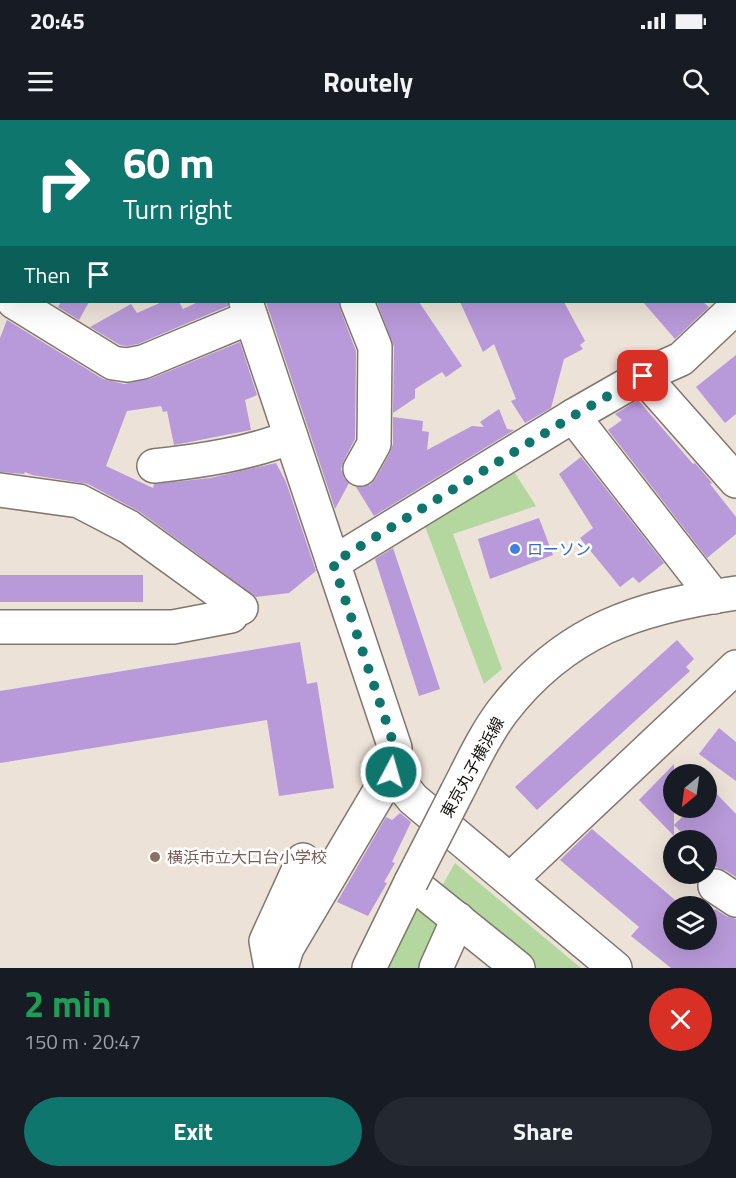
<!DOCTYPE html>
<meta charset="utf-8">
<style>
body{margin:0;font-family:"Titillium Web","Noto Sans JP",sans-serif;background:#242831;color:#f1f3f6;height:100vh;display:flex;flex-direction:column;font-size:22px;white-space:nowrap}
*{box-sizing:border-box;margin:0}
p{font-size:20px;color:#9ea1a6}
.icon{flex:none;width:33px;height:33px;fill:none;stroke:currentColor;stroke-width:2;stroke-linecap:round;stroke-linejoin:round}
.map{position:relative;height:848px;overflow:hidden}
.sheet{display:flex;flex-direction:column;background:#171b24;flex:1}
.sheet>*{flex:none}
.guide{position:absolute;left:0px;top:0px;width:736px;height:183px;box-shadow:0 6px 24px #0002;background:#0f766e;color:#fff;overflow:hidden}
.needle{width:39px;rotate:209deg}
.controls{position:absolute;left:663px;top:644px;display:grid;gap:12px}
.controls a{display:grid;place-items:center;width:54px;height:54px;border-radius:50%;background:#171b24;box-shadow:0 6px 24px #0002;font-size:30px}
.pin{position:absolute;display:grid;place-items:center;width:51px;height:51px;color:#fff;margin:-26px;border-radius:12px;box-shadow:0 3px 9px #0006}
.me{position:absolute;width:66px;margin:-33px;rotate:6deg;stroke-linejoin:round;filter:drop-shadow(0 0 4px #0008)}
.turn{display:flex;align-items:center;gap:21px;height:126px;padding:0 24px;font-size:27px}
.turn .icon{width:78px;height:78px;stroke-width:2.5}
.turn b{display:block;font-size:42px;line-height:51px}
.then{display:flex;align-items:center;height:57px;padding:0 24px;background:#0003;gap:12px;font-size:22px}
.round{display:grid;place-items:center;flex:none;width:63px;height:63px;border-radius:32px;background:#242831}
.overview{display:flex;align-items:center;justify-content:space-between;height:102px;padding:0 24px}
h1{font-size:36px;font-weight:700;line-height:45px;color:#1e9e55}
.button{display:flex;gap:12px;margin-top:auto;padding:12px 24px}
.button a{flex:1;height:69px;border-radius:36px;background:#0f766e;color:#fff;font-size:24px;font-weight:700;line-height:69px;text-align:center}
.button a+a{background:#242831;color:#f1f3f6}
.status{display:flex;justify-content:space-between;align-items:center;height:42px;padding:0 30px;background:#171b24;direction:ltr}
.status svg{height:16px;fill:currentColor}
header{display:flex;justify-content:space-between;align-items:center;height:78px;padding:0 24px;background:#171b24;font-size:27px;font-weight:700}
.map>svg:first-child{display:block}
.green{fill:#b3d79f}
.building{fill:#b899d9}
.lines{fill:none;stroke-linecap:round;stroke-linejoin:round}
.minor-casing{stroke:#80766d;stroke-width:36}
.major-casing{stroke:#80766d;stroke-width:36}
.minor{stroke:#fff;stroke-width:33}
.major{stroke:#fff;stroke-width:33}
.major-bridge-casing{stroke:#80766d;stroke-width:36;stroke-linecap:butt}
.major-bridge{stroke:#fff;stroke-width:33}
.route{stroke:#0f766e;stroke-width:10;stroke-dasharray:0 18}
.shop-dot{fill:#3f7fe0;stroke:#fff;stroke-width:2}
.education-dot{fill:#8d6e63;stroke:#fff;stroke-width:2}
.labels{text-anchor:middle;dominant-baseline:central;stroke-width:5;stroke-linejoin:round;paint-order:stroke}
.shop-label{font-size:16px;fill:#366cbe;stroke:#fff;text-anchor:start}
.street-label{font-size:16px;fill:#13100c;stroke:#fff}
.education-label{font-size:16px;fill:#785e54;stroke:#fff;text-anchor:start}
</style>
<div class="status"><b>20:45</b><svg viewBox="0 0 49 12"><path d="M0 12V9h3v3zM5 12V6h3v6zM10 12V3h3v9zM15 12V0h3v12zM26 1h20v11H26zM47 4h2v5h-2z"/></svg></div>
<header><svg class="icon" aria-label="menu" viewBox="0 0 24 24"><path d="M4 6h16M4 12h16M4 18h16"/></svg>Routely<svg class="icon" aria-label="search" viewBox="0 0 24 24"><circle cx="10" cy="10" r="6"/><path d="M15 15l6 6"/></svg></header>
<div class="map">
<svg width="736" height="848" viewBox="0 0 736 848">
<rect width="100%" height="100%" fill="#ede2d8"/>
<!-- green -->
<g class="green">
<polygon points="511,347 536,386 453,414 502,549 484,564 423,401"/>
<polygon points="455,743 581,848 529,848 438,773"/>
<polygon points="417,790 440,802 418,848 388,848"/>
</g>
<!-- building -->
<g class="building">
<polygon points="61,182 89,182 79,200 58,187"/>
<polygon points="162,182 179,182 183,189 198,182 228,182 228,186 138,224 127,226 120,225 90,207 131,184 137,193"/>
<polygon points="266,182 339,182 340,189 356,231 355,319 344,340 341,349 344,358 349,363 335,389"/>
<polygon points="377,182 419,182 462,246 446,257 442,252 415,269 415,278 393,293 394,227"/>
<polygon points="460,182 564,182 585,221 580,225 583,229 564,239 551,288 525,303 511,281 516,279 494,224 483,232"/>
<polygon points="643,182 703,182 709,187 675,219"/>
<polygon points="7,200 103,259 124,264 150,259 240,222 257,275 245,280 251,310 174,325 167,291 163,292 161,286 127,291 106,346 153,368 154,364 210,358 276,343 286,362 316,451 289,473 256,477 140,392 88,364 32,355 25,352 24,354 0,352 0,218"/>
<polygon points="736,235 736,294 725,303 696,267"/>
<polygon points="638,280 693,344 695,343 707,357 712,363 710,364 736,397 736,414 707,438 608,310 622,300 615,294"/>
<polygon points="499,289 507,309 514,310 374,396 356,367 370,365 376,358 390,333 393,324 393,297 423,301 422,311 429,312 427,330 472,306 484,307 480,302"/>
<polygon points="581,337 664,443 639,463 633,457 620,467 580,418 593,408 559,354"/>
<polygon points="539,398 553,435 490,459 478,419"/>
<polygon points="393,428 440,569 419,576 375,439"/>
<rect x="0" y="455" width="143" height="27"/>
<polygon points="677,520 694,539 686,547 690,551 537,690 515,667"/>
<polygon points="300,522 307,564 317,562 334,668 279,676 267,600 0,643 0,571"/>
<polygon points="719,608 736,622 736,661 699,634"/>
<polygon points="674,644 674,716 639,680"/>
<polygon points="711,668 736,694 736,757 725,750 716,747 706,738 706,720 689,720 674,705 692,687 706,687 706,673"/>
<polygon points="400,693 411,702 392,742 395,743 384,762 387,763 368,796 337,782 386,697 392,700"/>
<polygon points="592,709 682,786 674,786 674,819 706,819 706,799 715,789 726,796 736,799 736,848 671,848 631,816 639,807 560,740"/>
</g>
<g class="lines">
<defs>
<g id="minor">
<polyline points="184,0 185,2"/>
<polyline points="339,0 340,2"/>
<polyline points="593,2 596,0"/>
<polyline points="0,26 2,33"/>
<polyline points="14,182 113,243 127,245 143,242 251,197"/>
<polyline points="246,182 395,628 391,652 287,828 281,848"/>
<polyline points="357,182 375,227 374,324 360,349"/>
<polyline points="643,256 736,361"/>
<polyline points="573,296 714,477"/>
<path d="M 154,346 C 200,341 248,334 291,317"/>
<polyline points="0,370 79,381 129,407 241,488"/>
<polyline points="333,443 573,296 643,256 681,239 736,187"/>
<polyline points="0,507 173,507 231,496"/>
<polyline points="391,652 413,679 615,848"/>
<polyline points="510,760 736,547"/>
<polyline points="411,762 518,848"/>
<polyline points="715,766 736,780"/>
<polyline points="271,848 266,821 303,740"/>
<polyline points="436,848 458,799"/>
</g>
<g id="major">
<path d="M 457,672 C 471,645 484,616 502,592 C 565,510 638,487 736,473"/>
<polyline points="369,848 411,762"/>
</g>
</defs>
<!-- minor casing -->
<use href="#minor" class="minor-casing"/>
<!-- major casing -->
<use href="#major" class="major-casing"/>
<!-- minor -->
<use href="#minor" class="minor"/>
<!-- major -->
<use href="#major" class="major"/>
<defs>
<polyline id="major-bridge" points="411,762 457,672"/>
</defs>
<!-- major-bridge casing -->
<use href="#major-bridge" class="major-bridge-casing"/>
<!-- major-bridge -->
<use href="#major-bridge" class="major-bridge"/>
</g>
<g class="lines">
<!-- route -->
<polyline class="route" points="391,652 395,628 333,443 573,296 643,256"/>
</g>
<!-- markers -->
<circle class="shop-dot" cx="515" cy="429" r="6"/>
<circle class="education-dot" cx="155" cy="737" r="6"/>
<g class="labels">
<!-- shop labels -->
<g class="shop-label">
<text x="527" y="429">ローソン</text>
</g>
<!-- street labels -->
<g class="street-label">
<text transform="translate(472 647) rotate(-61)">東京丸子横浜線</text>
</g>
<!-- education labels -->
<g class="education-label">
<text x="167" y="737">横浜市立大口台小学校</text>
</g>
</g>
</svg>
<div class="controls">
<a><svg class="needle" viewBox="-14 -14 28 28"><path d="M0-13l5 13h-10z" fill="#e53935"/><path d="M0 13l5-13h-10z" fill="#9ea1a6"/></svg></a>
<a><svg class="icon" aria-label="search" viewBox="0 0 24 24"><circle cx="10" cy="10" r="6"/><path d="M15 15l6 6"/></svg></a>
<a><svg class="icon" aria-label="layers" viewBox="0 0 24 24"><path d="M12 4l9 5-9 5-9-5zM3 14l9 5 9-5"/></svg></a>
</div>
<div class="pin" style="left:643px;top:256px;background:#d93025"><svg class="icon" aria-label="arrive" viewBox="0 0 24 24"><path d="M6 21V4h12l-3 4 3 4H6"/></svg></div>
<svg class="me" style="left:391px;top:652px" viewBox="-20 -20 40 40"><circle r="17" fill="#0f766e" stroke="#fff" stroke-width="3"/><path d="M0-11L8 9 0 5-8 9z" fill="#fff"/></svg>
<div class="guide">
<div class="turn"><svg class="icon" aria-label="right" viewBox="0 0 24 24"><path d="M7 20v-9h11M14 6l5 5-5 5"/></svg><div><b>60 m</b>Turn right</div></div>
<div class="then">Then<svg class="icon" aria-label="arrive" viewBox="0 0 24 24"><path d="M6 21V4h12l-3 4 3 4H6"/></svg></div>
</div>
</div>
<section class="sheet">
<div class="overview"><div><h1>2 min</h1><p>150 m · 20:47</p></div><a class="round" style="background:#d93025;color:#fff"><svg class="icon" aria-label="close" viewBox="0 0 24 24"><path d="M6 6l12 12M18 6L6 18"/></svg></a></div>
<div class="button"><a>Exit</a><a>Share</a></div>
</section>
